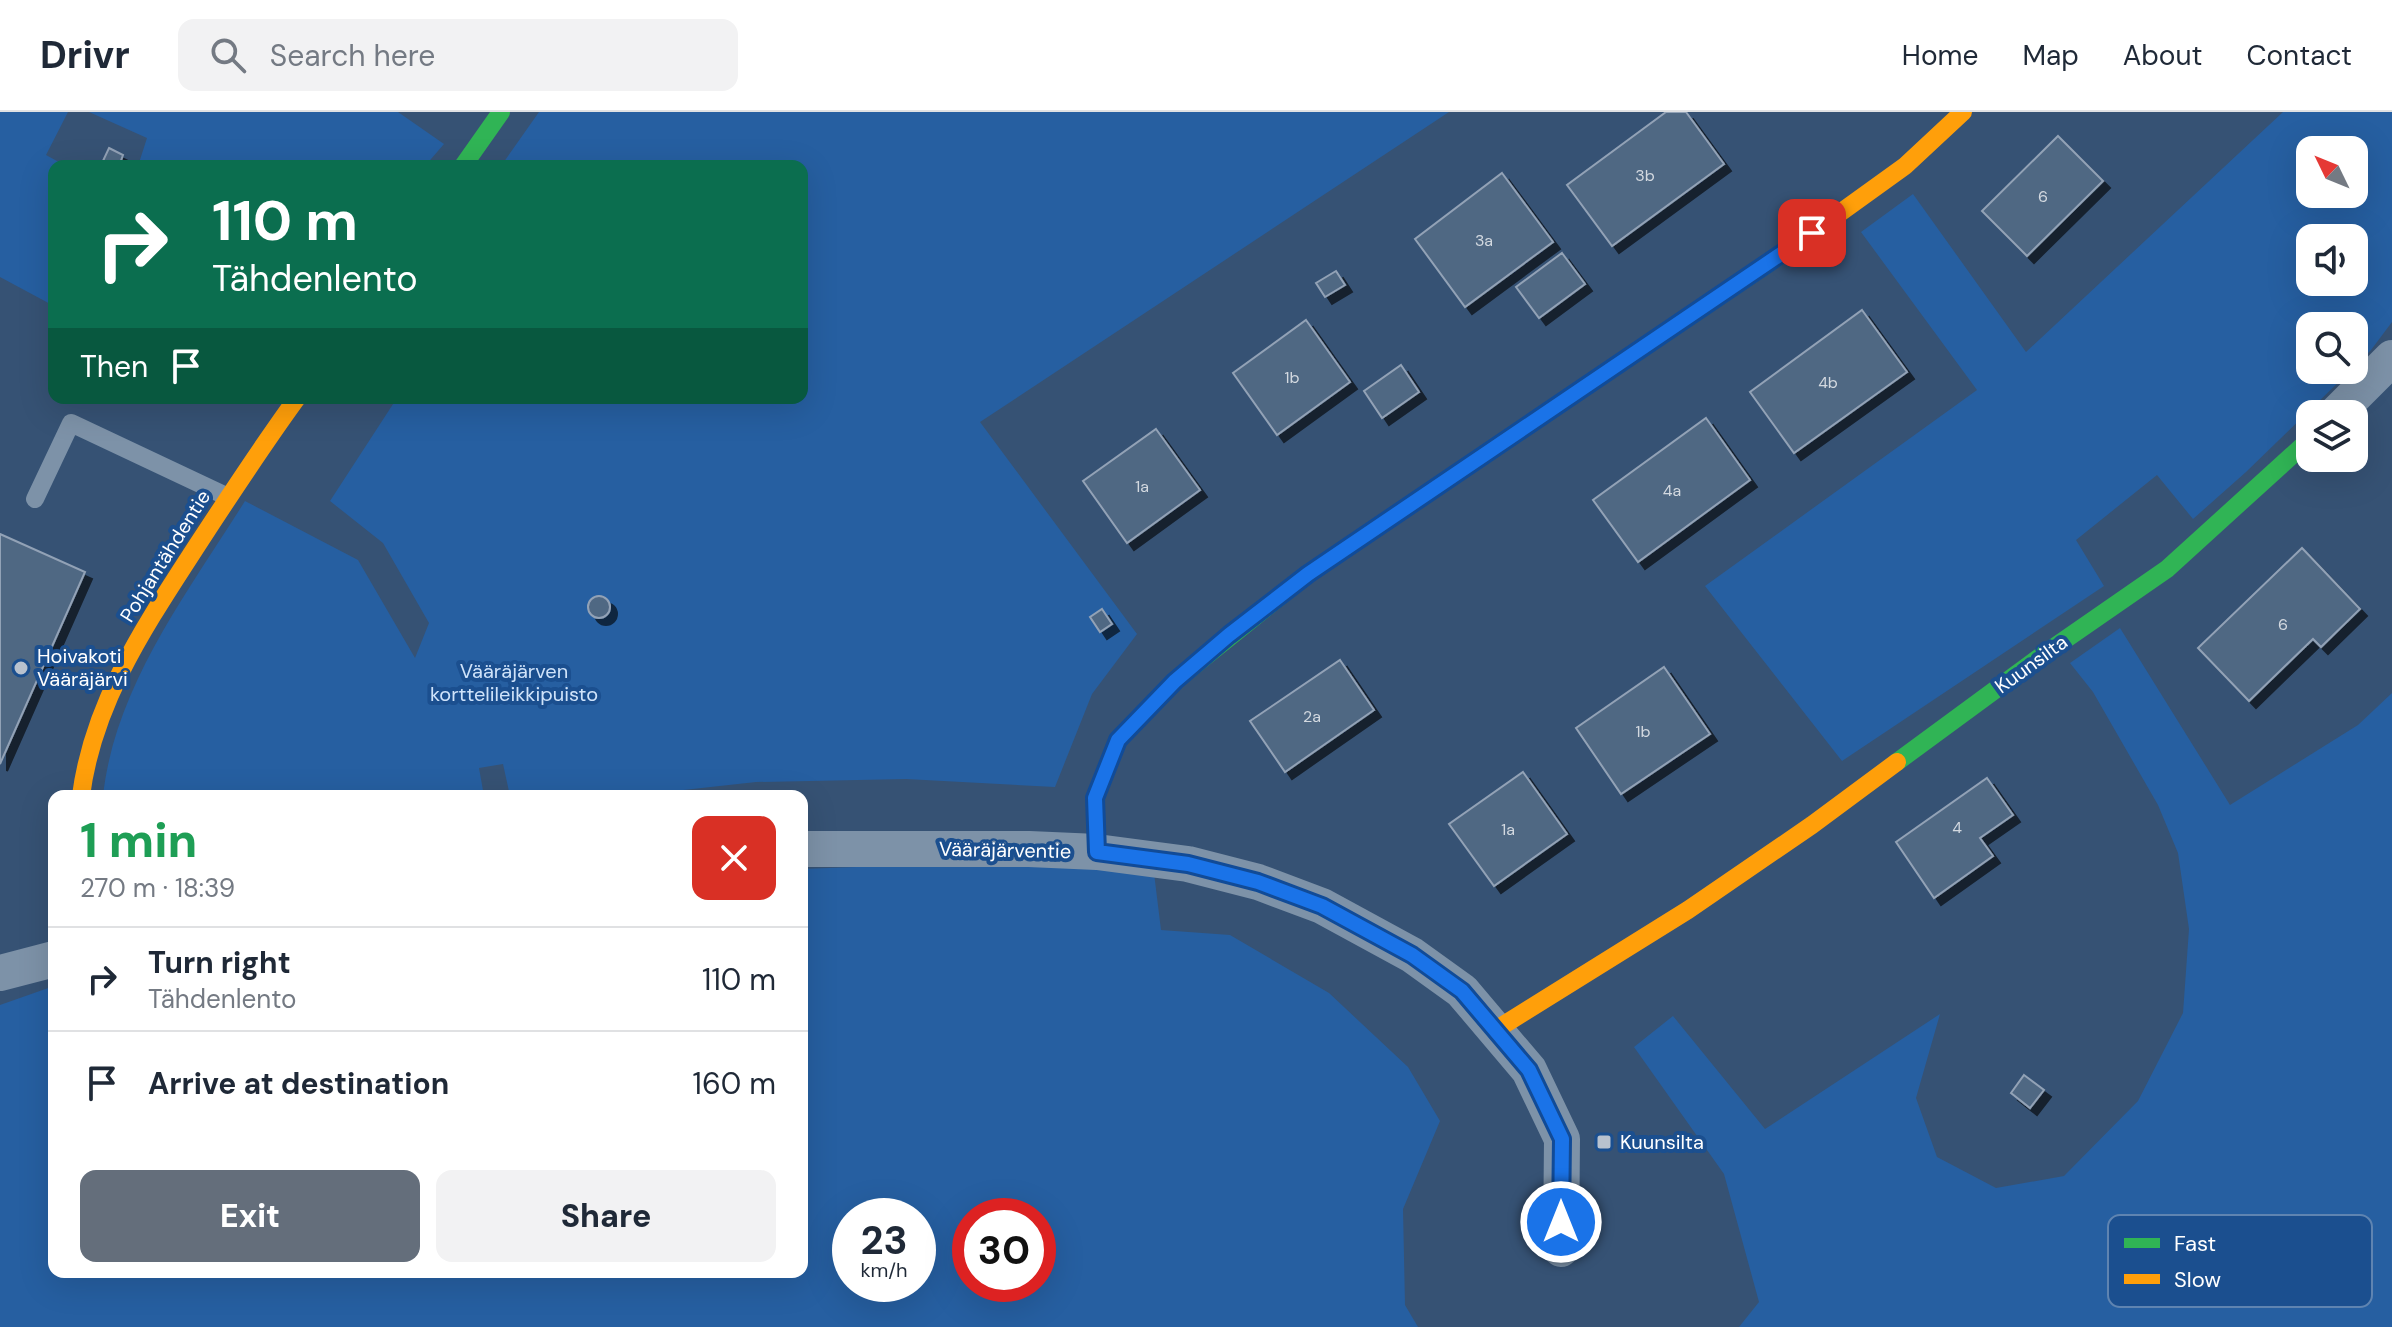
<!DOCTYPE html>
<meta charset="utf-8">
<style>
body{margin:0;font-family:"DM Sans",sans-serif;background:#f2f2f3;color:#1f2937;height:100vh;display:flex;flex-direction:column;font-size:30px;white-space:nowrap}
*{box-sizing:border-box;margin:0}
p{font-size:26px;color:#747a83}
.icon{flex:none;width:44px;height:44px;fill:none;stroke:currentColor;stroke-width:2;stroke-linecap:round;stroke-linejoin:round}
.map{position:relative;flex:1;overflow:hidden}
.sheet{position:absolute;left:48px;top:678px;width:760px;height:488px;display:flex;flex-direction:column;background:#fff;border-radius:16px;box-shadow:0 8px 32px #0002}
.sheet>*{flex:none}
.banner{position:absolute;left:48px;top:48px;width:760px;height:244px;border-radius:16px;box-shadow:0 8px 32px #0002;background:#0b6e4f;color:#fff;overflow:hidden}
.needle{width:52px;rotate:313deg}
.buttons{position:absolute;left:2296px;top:24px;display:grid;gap:16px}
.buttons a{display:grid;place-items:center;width:72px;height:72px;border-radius:16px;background:#fff;box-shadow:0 8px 32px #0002;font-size:40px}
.speed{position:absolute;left:832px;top:1086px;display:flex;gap:16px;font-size:40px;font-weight:700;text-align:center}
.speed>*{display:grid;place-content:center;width:104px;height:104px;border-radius:50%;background:#fff;box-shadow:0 8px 32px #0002;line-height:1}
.speed small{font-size:20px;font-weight:400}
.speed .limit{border:12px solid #d22;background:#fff;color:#111}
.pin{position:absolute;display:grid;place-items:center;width:68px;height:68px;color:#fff;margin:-34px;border-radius:16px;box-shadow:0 4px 12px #0006}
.me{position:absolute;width:88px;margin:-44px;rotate:0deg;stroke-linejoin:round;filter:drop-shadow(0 0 6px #0008)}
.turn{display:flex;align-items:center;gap:28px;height:168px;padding:0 32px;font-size:36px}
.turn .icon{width:104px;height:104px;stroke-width:2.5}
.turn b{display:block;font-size:56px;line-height:68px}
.then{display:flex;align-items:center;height:76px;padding:0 32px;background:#0003;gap:16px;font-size:30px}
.round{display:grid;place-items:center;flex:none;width:84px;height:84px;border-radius:16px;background:#f2f2f3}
.headline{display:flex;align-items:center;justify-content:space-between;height:136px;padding:0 32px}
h1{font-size:48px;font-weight:800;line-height:60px;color:#1e9e55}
.button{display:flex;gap:16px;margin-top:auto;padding:16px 32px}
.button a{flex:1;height:92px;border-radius:16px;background:#646e7b;color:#fff;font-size:32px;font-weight:800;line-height:92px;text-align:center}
.button a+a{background:#f2f2f3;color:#1f2937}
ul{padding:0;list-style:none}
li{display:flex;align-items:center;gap:24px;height:104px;padding:0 32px;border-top:2px solid #e0e1e3}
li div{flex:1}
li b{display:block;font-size:30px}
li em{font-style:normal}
header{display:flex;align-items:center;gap:48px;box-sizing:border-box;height:112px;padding:0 40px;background:#fff;border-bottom:2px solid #e0e1e3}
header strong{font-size:38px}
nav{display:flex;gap:44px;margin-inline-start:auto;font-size:28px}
.search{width:560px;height:72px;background:#f2f2f3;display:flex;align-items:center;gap:20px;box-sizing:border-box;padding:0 28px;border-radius:16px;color:#747a83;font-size:30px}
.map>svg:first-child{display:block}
.green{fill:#265fa1;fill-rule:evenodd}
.building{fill:#506783;stroke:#92a2b6;stroke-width:2;filter:url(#shadow)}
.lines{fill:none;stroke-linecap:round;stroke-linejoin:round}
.lane{stroke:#7d92a8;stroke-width:18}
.street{stroke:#7d92a8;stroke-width:36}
.fast{stroke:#30b455;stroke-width:18}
.slow{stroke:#ff9f0a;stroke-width:18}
.route-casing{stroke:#114b97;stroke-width:20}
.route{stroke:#1a73e8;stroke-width:14}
.poi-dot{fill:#b9c2ce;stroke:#1b4f8f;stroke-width:3}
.labels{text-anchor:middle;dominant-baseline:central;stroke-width:8;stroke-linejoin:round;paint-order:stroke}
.number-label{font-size:16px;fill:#d3d9e0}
.street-label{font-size:20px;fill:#fff;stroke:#1b4f8f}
.poi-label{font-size:20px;fill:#fff;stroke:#1b4f8f;text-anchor:start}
.park-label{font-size:20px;fill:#cfe3fa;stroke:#1b4f8f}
.key{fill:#1b4f8f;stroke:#5f84b1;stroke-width:2}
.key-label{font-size:22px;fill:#fff}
</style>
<header>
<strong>Drivr</strong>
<div class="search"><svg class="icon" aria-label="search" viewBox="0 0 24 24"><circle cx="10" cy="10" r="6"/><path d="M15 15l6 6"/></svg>Search here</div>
<nav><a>Home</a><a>Map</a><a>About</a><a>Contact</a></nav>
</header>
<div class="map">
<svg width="2392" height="1215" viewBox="0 0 2392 1215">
<defs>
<filter id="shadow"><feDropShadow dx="7" dy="7" stdDeviation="0" flood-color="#0009"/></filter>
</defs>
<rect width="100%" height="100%" fill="#365274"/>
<!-- green -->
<g class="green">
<polygon points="0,0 68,0 46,43 66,54 54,54 54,194 0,165"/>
<polygon points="89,0 398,0 444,32 425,54 138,54 147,26"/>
<path d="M 539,0 L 1449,0 L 980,310 L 1137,522 L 1092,582 L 1055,675 L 906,667 L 756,670 L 629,684 L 510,684 L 503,652 L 479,656 L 484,684 L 103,684 C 115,574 188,480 245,389 L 358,448 L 415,546 L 429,511 L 383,431 L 330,389 L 397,286 L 802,286 L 802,54 L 501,54 Z"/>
<path d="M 2283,0 L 2392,0 L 2392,210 L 2371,238 L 2354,255 L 2354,214 L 2310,214 L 2310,258 L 2351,258 L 2246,360 L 2193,407 L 2157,363 L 2076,428 L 2104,474 L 1842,649 L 1705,474 L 1977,278 L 1861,120 L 1913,82 L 2026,240 ZM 2310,38 L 2354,38 L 2354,82 L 2310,82 ZM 2310,126 L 2354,126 L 2354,170 L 2310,170 Z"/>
<polygon points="2120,516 2230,693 2358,613 2392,581 2392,1215 1739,1215 1759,1190 1724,1062 1634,935 1673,904 1765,1017 1940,902 1916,986 1937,1045 1996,1076 2064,1064 2138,989 2183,901 2189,817 2178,741 2158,693 2093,580 2070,551"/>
<path d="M 1074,747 L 1154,761 L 1161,818 L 1230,823 L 1329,881 L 1408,955 L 1440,1009 L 1403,1097 L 1405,1193 L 1418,1215 L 0,1215 L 0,893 L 54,874 L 54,1160 L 802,1160 L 802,757 ZM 850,1104 L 918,1104 L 918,1172 L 850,1172 ZM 970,1104 L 1038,1104 L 1038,1172 L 970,1172 Z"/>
</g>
<!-- building -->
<g class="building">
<polygon points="1666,0 1686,0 1724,52 1612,134 1567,73"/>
<polygon points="2058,24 2103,69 2027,144 1982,99"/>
<polygon points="109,36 123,43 119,54 102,51"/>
<polygon points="1502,61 1553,130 1465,195 1415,127"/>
<polygon points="1562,141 1585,172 1539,206 1516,175"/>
<polygon points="1336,159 1345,173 1325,185 1316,171"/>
<polygon points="1862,198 1907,260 1794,341 1750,280"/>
<polygon points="1306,208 1350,270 1277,323 1233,261"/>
<polygon points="1401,253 1419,280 1382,306 1364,279"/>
<polygon points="1706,306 1750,368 1638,450 1593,388"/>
<polygon points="1156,317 1200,378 1127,431 1083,369"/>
<polygon points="0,422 85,460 0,652"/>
<polygon points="2302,436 2360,497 2321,535 2313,527 2249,589 2198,536"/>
<circle cx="599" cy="495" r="11"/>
<polygon points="1102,497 1112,512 1100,520 1090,505"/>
<polygon points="1340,548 1374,598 1285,660 1250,609"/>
<polygon points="1664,555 1710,622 1621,682 1576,616"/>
<polygon points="1523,660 1567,722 1494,774 1449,712"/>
<polygon points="1987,666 2013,703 1980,726 1993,744 1934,786 1896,730"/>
<polygon points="2024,963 2044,978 2030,996 2011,981"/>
</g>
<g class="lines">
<!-- lane -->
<polyline class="lane" points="35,387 71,311 228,385"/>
<!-- street -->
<g class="street">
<polyline points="2336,302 2392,246"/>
<polyline points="802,737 1029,737 1097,740 1188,752 1258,770 1322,794 1412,843 1462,879 1529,958 1562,1027 1561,1137"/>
<polyline points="0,861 54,847"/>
</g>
<!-- fast -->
<g class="fast">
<polyline points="463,54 501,0"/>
<polyline points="1897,650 2037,547 2167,457 2310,327"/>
<polyline points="1097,740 1095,686 1118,628 1175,569 1308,462 1794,134"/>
</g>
<!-- slow -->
<g class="slow">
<polyline points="1794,134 1905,54 1963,0"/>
<path d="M 81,684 C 93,589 147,511 198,432 C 230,383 262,334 297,286"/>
<polyline points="1497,917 1688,798 1812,713 1897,650"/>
</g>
</g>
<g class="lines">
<defs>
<polyline id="route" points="1561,1110 1562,1027 1529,958 1462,879 1412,843 1322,794 1258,770 1188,752 1097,740 1095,686 1118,628 1175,569 1229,523 1308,462 1812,121"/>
</defs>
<!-- route casing -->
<use href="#route" class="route-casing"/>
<!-- route -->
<use href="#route" class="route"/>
</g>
<!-- markers -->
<g class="poi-dot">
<circle cx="21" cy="556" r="8"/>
<rect x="1596" y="1022" width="16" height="16" rx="4"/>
</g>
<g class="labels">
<!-- number labels -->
<g class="number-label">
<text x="1645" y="63">3b</text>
<text x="2043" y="84">6</text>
<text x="1484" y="128">3a</text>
<text x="1292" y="265">1b</text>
<text x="1828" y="270">4b</text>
<text x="1142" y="374">1a</text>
<text x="1672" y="378">4a</text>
<text x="2283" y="512">6</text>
<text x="1312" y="604">2a</text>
<text x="1643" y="619">1b</text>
<text x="1957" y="715">4</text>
<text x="1508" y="717">1a</text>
</g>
<!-- street labels -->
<g class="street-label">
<text transform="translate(165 444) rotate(-58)">Pohjantähdentie</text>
<text transform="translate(2031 552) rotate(-36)">Kuunsilta</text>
<text transform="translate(1005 738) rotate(1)">Vääräjärventie</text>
</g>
<!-- poi labels -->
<g class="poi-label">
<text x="37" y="544">Hoivakoti<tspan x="37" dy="23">Vääräjärvi</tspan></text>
<text x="1620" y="1030">Kuunsilta</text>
</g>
<!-- park labels -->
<g class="park-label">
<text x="514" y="559">Vääräjärven<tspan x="514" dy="23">korttelileikkipuisto</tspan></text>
</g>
</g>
<!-- legend -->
<rect x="2108" y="1103" width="264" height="92" rx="12" class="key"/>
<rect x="2124" y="1126" width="36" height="10" fill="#30b455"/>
<rect x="2124" y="1162" width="36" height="10" fill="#ff9f0a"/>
<g class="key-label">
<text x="2174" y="1139">Fast</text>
<text x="2174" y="1175">Slow</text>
</g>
</svg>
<div class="buttons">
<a><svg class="needle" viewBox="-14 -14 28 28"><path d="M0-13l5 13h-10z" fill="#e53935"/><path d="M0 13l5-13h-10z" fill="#747a83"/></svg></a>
<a><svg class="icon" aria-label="sound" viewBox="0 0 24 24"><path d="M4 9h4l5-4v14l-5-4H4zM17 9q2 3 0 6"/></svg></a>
<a><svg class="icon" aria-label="search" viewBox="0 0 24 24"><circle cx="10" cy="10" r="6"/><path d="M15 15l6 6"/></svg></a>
<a><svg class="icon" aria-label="layers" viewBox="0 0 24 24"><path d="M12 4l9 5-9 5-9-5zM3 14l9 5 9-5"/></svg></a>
</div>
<div class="speed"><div>23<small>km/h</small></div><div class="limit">30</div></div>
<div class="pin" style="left:1812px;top:121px;background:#d93025"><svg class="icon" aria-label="arrive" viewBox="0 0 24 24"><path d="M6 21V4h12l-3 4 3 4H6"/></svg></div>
<svg class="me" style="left:1561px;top:1110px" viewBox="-20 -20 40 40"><circle r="17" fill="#1a73e8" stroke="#fff" stroke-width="3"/><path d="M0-11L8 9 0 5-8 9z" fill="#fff"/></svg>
<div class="banner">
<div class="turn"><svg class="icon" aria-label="right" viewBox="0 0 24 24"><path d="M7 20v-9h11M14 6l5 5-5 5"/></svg><div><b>110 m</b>Tähdenlento</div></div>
<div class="then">Then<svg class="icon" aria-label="arrive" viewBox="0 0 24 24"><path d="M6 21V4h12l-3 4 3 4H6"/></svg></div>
</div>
<section class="sheet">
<div class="headline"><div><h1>1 min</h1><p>270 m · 18:39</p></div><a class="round" style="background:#d93025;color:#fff"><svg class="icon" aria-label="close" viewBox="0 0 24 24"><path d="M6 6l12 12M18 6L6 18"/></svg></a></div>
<ul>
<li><svg class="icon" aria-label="right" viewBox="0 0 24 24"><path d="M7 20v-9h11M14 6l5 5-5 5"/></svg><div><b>Turn right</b><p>Tähdenlento</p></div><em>110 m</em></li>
<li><svg class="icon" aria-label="arrive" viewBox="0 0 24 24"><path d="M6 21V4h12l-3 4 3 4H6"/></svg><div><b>Arrive at destination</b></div><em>160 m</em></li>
</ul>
<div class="button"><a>Exit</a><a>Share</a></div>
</section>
</div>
